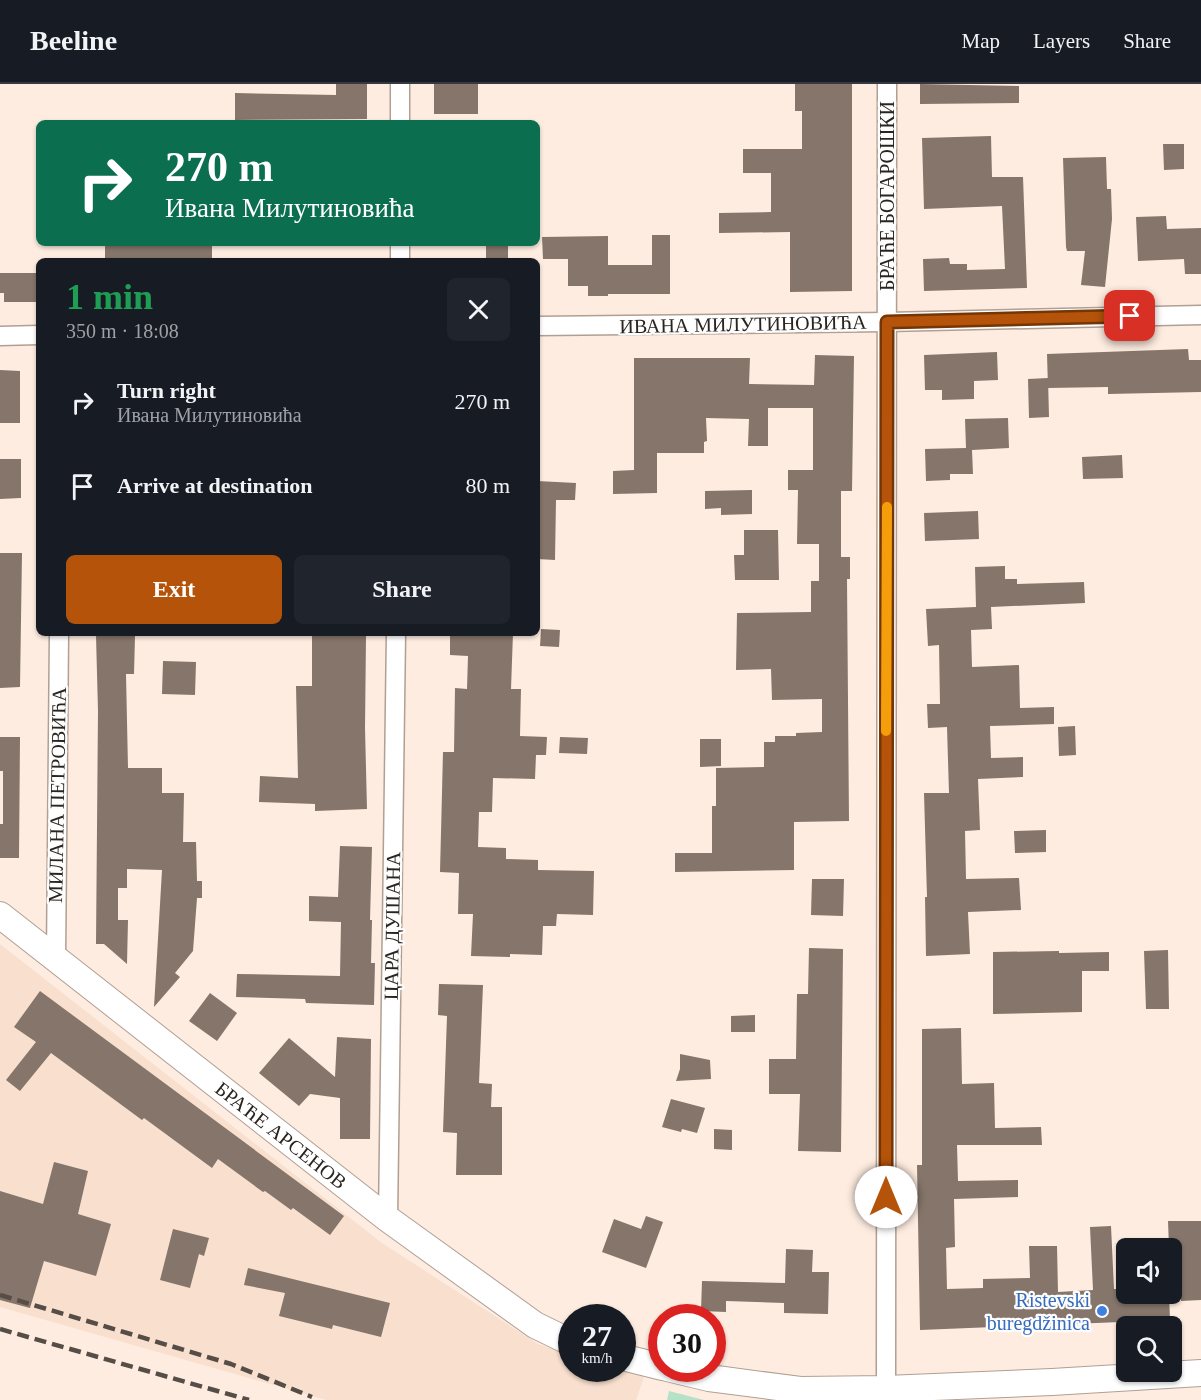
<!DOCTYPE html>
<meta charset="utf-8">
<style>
body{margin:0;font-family:"Times New Roman",serif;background:#20242c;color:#f1f3f6;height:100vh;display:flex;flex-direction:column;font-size:22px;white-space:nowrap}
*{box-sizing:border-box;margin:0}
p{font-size:20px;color:#9ea1a6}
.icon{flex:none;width:33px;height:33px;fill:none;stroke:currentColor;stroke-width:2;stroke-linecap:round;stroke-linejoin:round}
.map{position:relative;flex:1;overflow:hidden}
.side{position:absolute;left:36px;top:174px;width:504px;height:378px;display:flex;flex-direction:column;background:#171b24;border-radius:9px;box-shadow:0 2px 4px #0004}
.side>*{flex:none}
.banner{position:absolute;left:36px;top:36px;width:504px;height:126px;border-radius:9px;box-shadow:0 2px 4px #0004;background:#0b6e4f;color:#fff;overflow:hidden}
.tools{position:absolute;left:1116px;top:1154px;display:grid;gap:12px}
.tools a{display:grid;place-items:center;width:66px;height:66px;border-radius:9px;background:#171b24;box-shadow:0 2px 4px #0004;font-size:30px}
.speed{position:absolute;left:558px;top:1220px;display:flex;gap:12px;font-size:30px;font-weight:700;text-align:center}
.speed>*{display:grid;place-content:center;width:78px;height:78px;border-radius:50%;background:#171b24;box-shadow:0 2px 4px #0004;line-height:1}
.speed small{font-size:15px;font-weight:400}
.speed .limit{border:9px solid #d22;background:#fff;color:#111}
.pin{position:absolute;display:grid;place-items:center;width:51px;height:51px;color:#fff;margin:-26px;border-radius:12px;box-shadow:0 3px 9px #0006}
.me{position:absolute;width:66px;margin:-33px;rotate:0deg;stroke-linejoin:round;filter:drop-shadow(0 0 4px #0008)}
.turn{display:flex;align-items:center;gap:21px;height:126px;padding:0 30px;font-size:27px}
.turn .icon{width:78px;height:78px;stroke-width:2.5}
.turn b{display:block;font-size:42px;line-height:51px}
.round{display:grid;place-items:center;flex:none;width:63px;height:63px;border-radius:9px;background:#20242c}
.summary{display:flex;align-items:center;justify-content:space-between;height:102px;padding:0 30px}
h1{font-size:36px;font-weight:700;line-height:45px;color:#1e9e55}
.button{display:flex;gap:12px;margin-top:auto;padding:12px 30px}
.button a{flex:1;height:69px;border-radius:9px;background:#b45309;color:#fff;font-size:24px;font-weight:700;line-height:69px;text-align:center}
.button a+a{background:#20242c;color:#f1f3f6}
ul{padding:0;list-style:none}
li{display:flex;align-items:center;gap:18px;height:84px;padding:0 30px}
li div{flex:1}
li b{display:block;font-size:22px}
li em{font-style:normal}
header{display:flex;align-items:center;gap:36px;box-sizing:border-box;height:84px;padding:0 30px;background:#171b24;border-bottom:2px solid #363941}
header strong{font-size:28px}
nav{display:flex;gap:33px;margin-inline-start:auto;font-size:21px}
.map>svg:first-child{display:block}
.built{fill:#f8dfce}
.green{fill:#b5e1c9}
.building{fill:#85756a}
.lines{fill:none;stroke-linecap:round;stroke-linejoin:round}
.minor-casing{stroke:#b09f93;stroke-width:21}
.secondary-casing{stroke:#b09f93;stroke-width:28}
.minor{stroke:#fff;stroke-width:18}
.secondary{stroke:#fff;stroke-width:26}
.rail{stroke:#554d46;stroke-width:4.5;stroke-dasharray:12 6;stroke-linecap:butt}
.route-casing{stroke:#753606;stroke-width:15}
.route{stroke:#b45309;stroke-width:10}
.slow{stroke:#f59e0b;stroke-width:10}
.shop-dot{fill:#3f7fe0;stroke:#fdfdfd;stroke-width:2}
.labels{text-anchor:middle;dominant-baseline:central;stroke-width:4.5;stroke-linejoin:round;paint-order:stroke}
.street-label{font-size:20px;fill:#2a241f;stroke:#fdfdfd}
.shop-label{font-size:20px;fill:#366cbe;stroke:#fdfdfd;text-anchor:end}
</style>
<header>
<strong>Beeline</strong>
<nav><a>Map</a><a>Layers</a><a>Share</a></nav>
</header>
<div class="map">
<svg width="1201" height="1316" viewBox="0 0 1201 1316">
<rect width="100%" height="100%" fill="#feece0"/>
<!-- built -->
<polygon class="built" points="0,860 382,1159 538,1260 571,1271 572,1284 614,1284 644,1293 636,1316 326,1316 0,1223"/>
<!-- green -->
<polygon class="green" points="669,1307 704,1316 667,1316"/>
<!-- building -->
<g class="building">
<polygon points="336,0 367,0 367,35 235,36 235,9 336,11"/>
<rect x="434" y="0" width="44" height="30"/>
<polygon points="795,0 852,0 852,207 790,208 790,148 719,149 719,129 771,128 771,89 743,89 743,65 802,65 802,27 795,27"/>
<polygon points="920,0 1019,2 1019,19 920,20"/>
<polygon points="991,52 992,93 1023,93 1027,204 924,207 923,175 949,174 950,180 967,180 967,186 1005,185 1002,122 924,125 922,54"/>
<polygon points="1163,60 1184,60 1184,85 1164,86"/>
<polygon points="1106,73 1107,105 1111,105 1112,135 1105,203 1081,201 1085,167 1067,167 1066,163 1063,74"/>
<polygon points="1166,132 1167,145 1201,144 1201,190 1185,190 1184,175 1138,177 1136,133"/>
<polygon points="652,151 670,151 670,210 608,210 608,212 588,212 588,202 568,202 568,175 543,175 542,153 608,152 608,181 652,181"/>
<rect x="105" y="159" width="107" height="18"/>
<rect x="486" y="159" width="22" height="18"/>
<polygon points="0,189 39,189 39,218 4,218 4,209 0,209"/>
<polygon points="1188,265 1189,276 1201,276 1201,308 1108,310 1108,303 1048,304 1047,270"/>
<polygon points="997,268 998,296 974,297 974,315 942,316 942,306 925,306 924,271"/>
<polygon points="815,271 854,272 852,407 841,407 841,473 850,473 850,495 847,495 849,737 794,738 794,786 675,788 675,769 712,769 712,722 716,722 716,684 764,683 764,658 775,658 775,652 796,652 796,649 822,648 822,615 772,616 771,585 736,586 737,529 811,528 811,497 819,497 819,460 797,460 798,406 788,406 788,386 813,386 813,324 768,324 768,362 748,362 749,335 706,334 707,357 704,358 704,369 657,369 657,409 613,410 613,387 634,386 634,274 750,274 749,300 814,301"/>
<polygon points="0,286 20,287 20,339 0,339"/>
<polygon points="1048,294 1049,333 1029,334 1028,295"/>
<polygon points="1008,334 1009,364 972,366 973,390 950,390 950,396 926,397 925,365 966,364 965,335"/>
<polygon points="1122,371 1123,394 1083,395 1082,373"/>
<polygon points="0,375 21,375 21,414 0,415"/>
<polygon points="537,397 576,399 575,416 556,416 555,476 537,475"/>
<polygon points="752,406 752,430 721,431 721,424 705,425 705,407"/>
<polygon points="978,427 979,455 925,457 924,429"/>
<polygon points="744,446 778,446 779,496 735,496 734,471 744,471"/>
<polygon points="0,469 22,469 20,603 0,604"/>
<polygon points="1005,482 1005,495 1017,495 1017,500 1084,498 1085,519 991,523 992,545 971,546 972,583 1019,581 1020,624 1054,623 1054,640 990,642 991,674 1023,673 1023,693 978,695 980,746 965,747 966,795 1019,794 1021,826 968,828 970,870 926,872 925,813 927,813 924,709 949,709 947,643 928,644 927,620 940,620 939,561 928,562 926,525 976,523 975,483"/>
<polygon points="541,545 560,546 559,563 540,562"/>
<polygon points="450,549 513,549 511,605 521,605 520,652 547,653 546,671 536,671 535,695 493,694 492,728 479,728 478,763 506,764 506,775 538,776 538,786 594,787 593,831 557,830 556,842 543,842 542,871 510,870 510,873 471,872 473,830 458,830 459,789 440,788 443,668 454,668 455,604 467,605 468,572 450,571"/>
<polygon points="96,552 135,552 134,590 126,590 128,684 162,684 162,709 184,709 183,758 196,758 197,797 202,797 202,814 197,814 193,867 175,889 180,893 154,923 162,786 127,785 127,804 118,804 118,836 128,836 127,880 104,860 96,860 98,627"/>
<polygon points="312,552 366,552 365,644 367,725 315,727 315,720 259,718 260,692 298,694 296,602 312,602"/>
<polygon points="163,577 196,578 195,611 162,610"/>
<polygon points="1075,642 1076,671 1059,672 1058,643"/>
<polygon points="0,653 20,653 19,774 0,774 0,740 3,740 3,687 0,687"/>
<polygon points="560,653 588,654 587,670 559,669"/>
<polygon points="700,655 721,655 721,682 700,683"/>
<polygon points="1046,746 1046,768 1015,769 1014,747"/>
<polygon points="340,762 372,763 370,836 372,836 371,879 375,879 374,921 306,919 305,915 236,913 237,890 340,892 341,838 309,837 309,812 338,813"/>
<polygon points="812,795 844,795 843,832 811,831"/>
<polygon points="809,864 843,865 841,1068 798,1067 800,1010 769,1010 769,975 796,975 797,910 808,910"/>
<polygon points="1168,866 1169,925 1146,925 1144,867"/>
<polygon points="1059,867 1059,869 1109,868 1109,887 1082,887 1082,928 993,930 993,868"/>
<polygon points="439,900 483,901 479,999 492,1000 491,1023 502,1023 502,1091 456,1091 457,1049 443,1048 447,932 438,931"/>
<polygon points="40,907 344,1132 330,1151 293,1124 291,1126 265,1107 263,1108 218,1075 212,1084 144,1034 142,1036 51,969 20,1007 6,996 36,958 14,943"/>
<polygon points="210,909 237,929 217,957 189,937"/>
<polygon points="755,931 755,948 731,948 731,932"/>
<polygon points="961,944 962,1000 994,999 995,1044 1041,1043 1042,1061 957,1061 958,1097 1018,1096 1018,1113 954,1115 955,1163 946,1164 947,1205 983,1204 983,1195 1030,1194 1029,1162 1057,1162 1058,1208 1093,1206 1090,1143 1111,1142 1114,1205 1126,1205 1126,1209 1169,1209 1170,1236 920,1246 917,1081 922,1081 922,945"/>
<polygon points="337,953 371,955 370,1055 340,1055 340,1014 310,1010 299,1022 259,989 289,954 335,993"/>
<polygon points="680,970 710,976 711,995 676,997 680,985"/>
<polygon points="671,1015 705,1024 697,1049 682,1045 681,1048 662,1043"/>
<polygon points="714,1045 732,1046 732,1066 714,1065"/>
<polygon points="54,1078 88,1087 78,1130 111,1140 96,1192 44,1177 30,1224 0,1216 0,1107 43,1120"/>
<polygon points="646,1132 663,1138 646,1184 602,1168 614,1135 641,1145"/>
<polygon points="1168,1137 1201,1137 1201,1216 1181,1217 1181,1164 1169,1164"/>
<polygon points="173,1145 209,1154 204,1172 199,1170 190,1204 160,1196"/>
<polygon points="786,1165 813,1166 812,1188 829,1188 828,1230 784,1229 784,1219 726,1217 726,1228 701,1227 702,1197 785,1199"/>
<polygon points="248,1184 390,1219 381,1253 333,1241 332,1245 279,1232 285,1209 244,1201"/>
</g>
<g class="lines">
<defs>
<g id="minor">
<polyline points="400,0 400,39"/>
<polyline points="400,159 400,177"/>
<polyline points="537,242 887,238 1201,231"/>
<polyline points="0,252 39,251"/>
<polyline points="56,874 59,549"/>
<polyline points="388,1135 396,549"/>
<polyline points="886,1305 887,0"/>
</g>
<g id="secondary">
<path id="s1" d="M 0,831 L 388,1135 L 535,1241 L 572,1259"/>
<polyline points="622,1273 662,1283"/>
<polyline points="667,1284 709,1294 800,1306 886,1305 1052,1298 1201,1289"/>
</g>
</defs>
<!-- minor casing -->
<use href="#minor" class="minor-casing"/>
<!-- secondary casing -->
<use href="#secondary" class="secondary-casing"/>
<!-- minor -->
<use href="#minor" class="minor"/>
<!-- secondary -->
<use href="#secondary" class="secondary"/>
<!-- rail -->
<g class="rail">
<polyline points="0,1211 231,1280 312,1313"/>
<polyline points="0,1245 249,1316"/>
</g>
</g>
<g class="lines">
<defs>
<polyline id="route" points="886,1113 887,238 1130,232"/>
</defs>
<!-- route casing -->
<use href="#route" class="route-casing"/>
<!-- route -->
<use href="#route" class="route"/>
<!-- slow -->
<polyline class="slow" points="886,647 887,423"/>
</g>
<!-- markers -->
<circle class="shop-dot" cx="1102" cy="1227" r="6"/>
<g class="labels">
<!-- street labels -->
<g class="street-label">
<text transform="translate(887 112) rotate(-90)">БРАЋЕ БОГАРОШКИ</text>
<text transform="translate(743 240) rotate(-1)">ИВАНА МИЛУТИНОВИЋА</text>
<text transform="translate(57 711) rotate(-89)">МИЛАНА ПЕТРОВИЋА</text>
<text transform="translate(392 842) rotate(-89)">ЦАРА ДУШАНА</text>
<text stroke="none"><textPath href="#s1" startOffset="357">БРАЋЕ АРСЕНОВ</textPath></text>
</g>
<!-- shop labels -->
<g class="shop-label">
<text x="1090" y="1216">Ristevski<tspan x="1090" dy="23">buregdžinica</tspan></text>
</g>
</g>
</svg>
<div class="tools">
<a><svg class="icon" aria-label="sound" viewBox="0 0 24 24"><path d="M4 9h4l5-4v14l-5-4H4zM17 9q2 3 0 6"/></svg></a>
<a><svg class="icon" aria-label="search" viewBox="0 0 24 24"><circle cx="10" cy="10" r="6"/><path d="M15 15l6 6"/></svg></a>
</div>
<div class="speed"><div>27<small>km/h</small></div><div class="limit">30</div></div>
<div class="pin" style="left:1130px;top:232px;background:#d93025"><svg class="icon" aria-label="arrive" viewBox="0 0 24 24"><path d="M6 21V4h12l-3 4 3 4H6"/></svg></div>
<svg class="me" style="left:886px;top:1113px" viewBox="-20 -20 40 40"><circle r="19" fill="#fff"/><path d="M0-13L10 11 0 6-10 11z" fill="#b45309"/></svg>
<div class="banner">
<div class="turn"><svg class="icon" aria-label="right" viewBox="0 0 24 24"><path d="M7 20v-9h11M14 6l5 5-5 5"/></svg><div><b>270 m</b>Ивана Милутиновића</div></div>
</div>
<section class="side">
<div class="summary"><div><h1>1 min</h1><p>350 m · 18:08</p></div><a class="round"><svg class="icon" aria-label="close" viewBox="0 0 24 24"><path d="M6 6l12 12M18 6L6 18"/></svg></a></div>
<ul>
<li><svg class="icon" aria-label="right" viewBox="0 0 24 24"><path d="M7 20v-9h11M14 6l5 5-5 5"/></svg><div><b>Turn right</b><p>Ивана Милутиновића</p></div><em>270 m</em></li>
<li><svg class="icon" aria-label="arrive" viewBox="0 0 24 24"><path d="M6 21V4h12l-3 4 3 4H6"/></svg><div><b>Arrive at destination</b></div><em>80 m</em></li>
</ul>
<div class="button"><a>Exit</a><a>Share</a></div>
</section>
</div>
